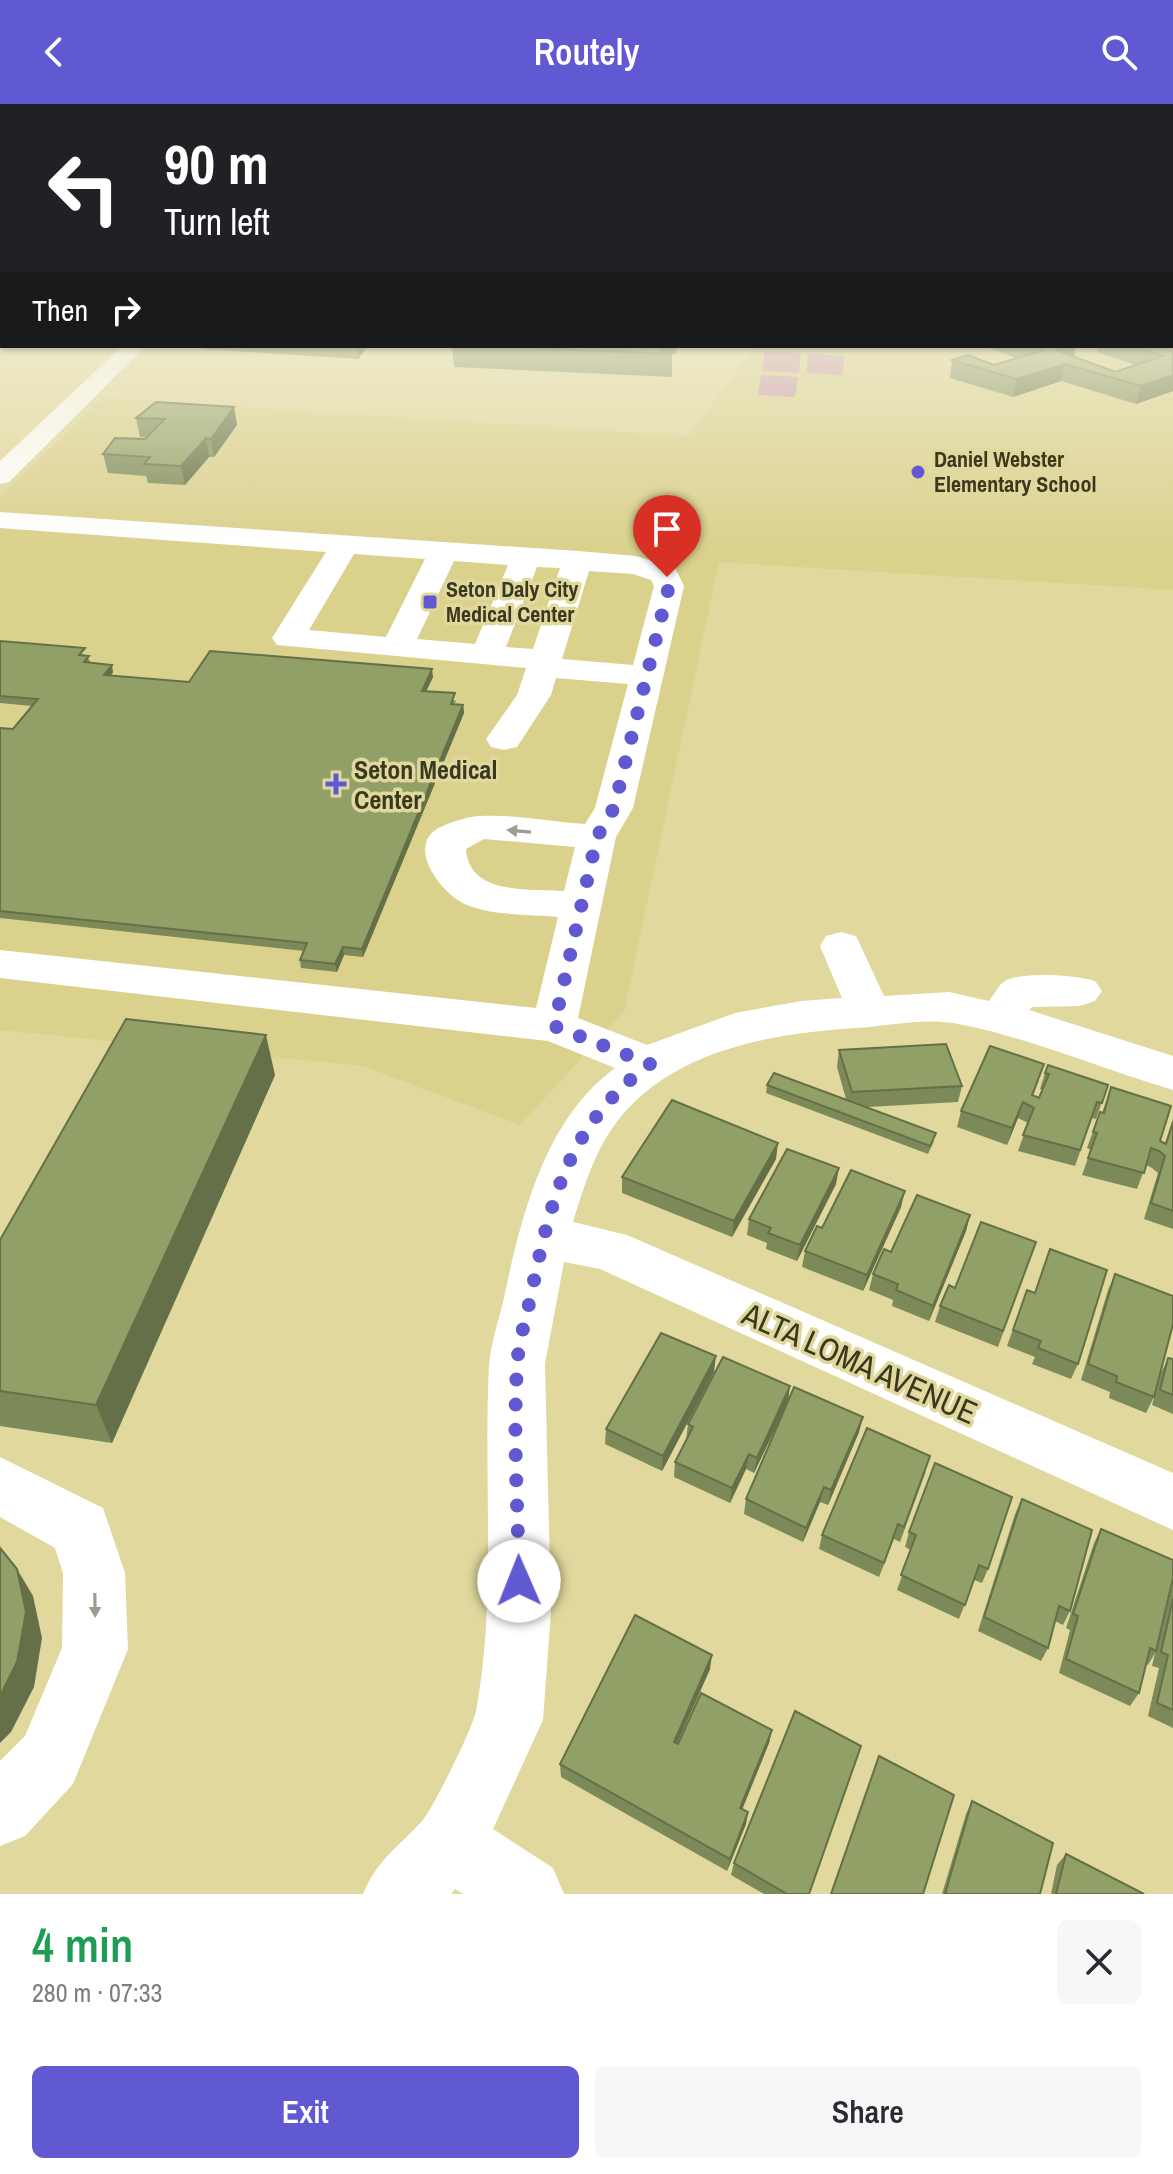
<!DOCTYPE html>
<meta charset="utf-8">
<style>
body{margin:0;font-family:"Archivo Narrow",sans-serif;background:#f7f7f7;color:#2b2b33;height:100vh;display:flex;flex-direction:column;font-size:30px;white-space:nowrap}
*{box-sizing:border-box;margin:0}
p{font-size:26px;color:#7c7c81}
.icon{flex:none;width:44px;height:44px;fill:none;stroke:currentColor;stroke-width:2;stroke-linecap:round;stroke-linejoin:round}
.map{position:relative;height:1790px;overflow:hidden}
.details{display:flex;flex-direction:column;background:#fff;flex:1}
.details>*{flex:none}
.banner{position:absolute;left:0px;top:0px;width:1174px;height:244px;box-shadow:0 2px 6px #0004;background:#202124;color:#fff;overflow:hidden}
.pin{position:absolute;display:grid;place-items:center;width:68px;height:68px;color:#fff;margin:-82px -34px;border-radius:50% 50% 50% 0;rotate:-45deg;box-shadow:0 0 8px #0007}
.pin .icon{rotate:45deg}
.me{position:absolute;width:88px;margin:-44px;rotate:359deg;stroke-linejoin:round;filter:drop-shadow(0 0 6px #0008)}
.turn{display:flex;align-items:center;gap:28px;height:168px;padding:0 32px;font-size:36px}
.turn .icon{width:104px;height:104px;stroke-width:2.5}
.turn b{display:block;font-size:56px;line-height:68px}
.then{display:flex;align-items:center;height:76px;padding:0 32px;background:#0003;gap:16px;font-size:30px}
.round{display:grid;place-items:center;flex:none;width:84px;height:84px;border-radius:12px;background:#f7f7f7}
.overview{display:flex;align-items:center;justify-content:space-between;height:136px;padding:0 32px}
h1{font-size:48px;font-weight:600;line-height:60px;color:#1e9e55}
.cta{display:flex;gap:16px;margin-top:auto;padding:16px 32px}
.cta a{flex:1;height:92px;border-radius:12px;background:#6159d1;color:#fff;font-size:32px;font-weight:600;line-height:92px;text-align:center}
.cta a+a{background:#f7f7f7;color:#2b2b33}
header{display:flex;justify-content:space-between;align-items:center;height:104px;padding:0 32px;background:#6159d1;color:#fff;font-size:36px;font-weight:600}
.map>svg:first-child{display:block}
.built{fill:#dad18d}
.green{fill:#c791b3}
.lines{fill:none;stroke-linecap:round;stroke-linejoin:round}
.minor{fill:#fff;fill-rule:evenodd}
.highway{fill:#fff;fill-rule:evenodd}
.wall{fill:#7c8a59}
.shaded-wall{fill:#657048}
.building{fill:#90a067;stroke:#657048;stroke-width:2}
.oneway{fill:#9d9c90}
.route{stroke:#6159d1;stroke-width:14;stroke-dasharray:0 25.2}
.poi-dot{fill:#6159d1;stroke:#e0d89d;stroke-width:3}
.labels{text-anchor:middle;dominant-baseline:central;stroke-width:7;stroke-linejoin:round;paint-order:stroke}
.far-poi-label{font-size:22px;font-weight:bold;fill:#3b3820;stroke:#e0d89d;text-anchor:start}
.poi-label{font-size:26px;font-weight:bold;fill:#3b3820;stroke:#e0d89d;text-anchor:start}
.near-street-label{font-size:32px;fill:#3b3820;stroke:#e0d89d}
</style>
<header><svg class="icon" aria-label="back" viewBox="0 0 24 24"><path d="M15 5l-7 7 7 7"/></svg>Routely<svg class="icon" aria-label="search" viewBox="0 0 24 24"><circle cx="10" cy="10" r="6"/><path d="M15 15l6 6"/></svg></header>
<div class="map">
<svg width="1173" height="1790" viewBox="0 0 1173 1790">
<rect width="100%" height="100%" fill="#e0d89d"/>
<!-- built -->
<polygon class="built" points="1173,240 1173,486 719,458 624,908 520,1021 363,962 0,926 0,393 103,294 689,332 755,242"/>
<!-- green -->
<g class="green">
<polygon points="765,248 801,249 799,269 762,267"/>
<polygon points="808,250 844,252 843,271 806,269"/>
<polygon points="761,271 798,273 795,293 758,291"/>
</g>
<g class="lines">
<!-- minor -->
<g class="minor">
<rect x="1172" y="217" width="1" height="14"/>
<polygon points="122,242 146,242 9,378 0,380 0,357"/>
<path d="M 0,408 L 578,447 L 636,452 L 675,464 L 684,482 L 633,704 L 616,733 L 578,914 L 647,941 L 735,909 L 801,897 L 842,894 L 820,842 L 826,832 L 841,828 L 856,832 L 884,892 L 949,888 L 989,897 C 994,891 999,880 1005,877 C 1023,867 1077,871 1095,877 L 1102,887 L 1095,897 L 1080,902 L 1032,903 L 1029,906 L 1173,952 L 1173,986 C 1099,964 1029,933 953,919 C 923,914 886,922 856,924 C 763,930 653,949 603,1039 C 590,1063 581,1091 573,1118 L 627,1131 L 1173,1369 L 1173,1426 L 600,1165 L 564,1158 L 545,1260 L 551,1507 L 543,1616 L 493,1725 L 553,1764 L 564,1790 L 463,1790 L 455,1785 L 451,1790 L 363,1790 C 379,1753 398,1744 423,1716 C 434,1702 473,1624 476,1607 C 497,1494 483,1378 489,1263 C 490,1242 498,1219 503,1198 C 521,1115 543,1017 615,964 L 548,937 L 0,874 L 0,846 L 536,904 L 558,813 C 529,810 494,812 467,801 C 445,793 408,748 434,727 C 443,720 469,712 481,712 C 514,710 552,718 585,720 L 595,704 L 628,580 L 556,574 L 551,591 L 517,643 L 504,646 L 491,643 L 486,635 L 517,591 L 526,564 L 277,541 L 272,534 L 326,448 L 0,424 ZM 354,450 L 425,455 L 386,533 L 309,526 ZM 454,457 L 508,461 L 475,540 L 417,535 ZM 537,463 L 560,464 L 533,545 L 506,543 ZM 589,467 L 633,470 L 651,476 L 654,482 L 633,561 L 562,555 ZM 484,735 L 575,743 L 564,787 C 529,784 469,792 466,745 Z"/>
<polygon points="0,1353 103,1404 125,1469 128,1545 73,1680 25,1732 0,1742 0,1657 25,1632 62,1544 63,1469 55,1444 0,1413"/>
</g>
<!-- highway -->
<polygon class="highway" points="2,225 2,239 0,240 0,226"/>
</g>
<!-- wall -->
<g class="wall">
<polygon points="1173,239 1173,287 1136,300 1061,277 1013,293 950,274 952,256 994,261 1016,254 984,242 1076,242 1074,253 1115,268 1135,261 1097,248 1098,242 1172,242"/>
<polygon points="201,242 368,242 358,255 202,245"/>
<polygon points="452,242 677,242 676,250 672,250 672,273 454,263"/>
<polygon points="234,303 237,321 214,353 209,353 185,381 148,379 146,372 108,369 103,350 145,335 148,333 140,333 136,314"/>
<polygon points="0,537 86,551 91,559 113,568 111,572 189,578 433,573 426,587 456,597 454,600 463,601 464,609 363,853 344,851 337,868 301,864 300,856 304,847 0,814 0,624 13,625 32,602 0,599"/>
<polygon points="839,946 962,982 958,998 868,1003 934,1037 928,1050 766,989 767,981 846,995 837,963"/>
<polygon points="1045,969 1108,981 1096,1015 1092,1014 1075,1062 1018,1047 1028,1019 1018,1014 1007,1041 957,1023 961,1007 1039,976 1033,992 1039,994 1042,986 1040,985"/>
<polygon points="275,971 112,1339 0,1322 0,1136"/>
<polygon points="1111,983 1160,1037 1165,1039 1173,1015 1173,1125 1144,1115 1158,1069 1152,1064 1146,1061 1137,1085 1082,1071 1091,1046 1087,1044 1100,1008 1102,1009"/>
<polygon points="776,1055 732,1133 622,1089 622,1073"/>
<polygon points="836,1080 797,1157 766,1145 767,1139 747,1131 749,1115"/>
<polygon points="901,1103 863,1187 802,1163 805,1147 822,1124"/>
<polygon points="970,1111 966,1127 929,1217 892,1202 893,1196 869,1186 873,1170 891,1148"/>
<polygon points="1036,1138 998,1243 935,1218 940,1202 955,1184"/>
<polygon points="1115,1170 1154,1293 1146,1309 1109,1294 1110,1288 1081,1276 1108,1186"/>
<polygon points="1027,1186 1078,1260 1071,1275 1032,1260 1035,1253 1007,1242"/>
<polygon points="1168,1254 1173,1255 1173,1310 1152,1301 1161,1269"/>
<polygon points="714,1268 662,1367 605,1340 606,1325"/>
<polygon points="788,1298 754,1369 746,1365 730,1399 674,1373 675,1358 686,1336 688,1320 788,1298 863,1313 859,1328 828,1401 820,1398 803,1438 744,1410 746,1395"/>
<polygon points="926,1367 900,1438 894,1435 879,1473 819,1445 822,1431"/>
<polygon points="1022,1395 1070,1507 1063,1521 1055,1517 1048,1544 1041,1557 978,1527 1015,1410"/>
<polygon points="1101,1425 1173,1476 1173,1624 1148,1612 1159,1564 1152,1562 1155,1549 1148,1561 1146,1560 1139,1589 1130,1602 1059,1569 1070,1526 1066,1524 1094,1439"/>
<polygon points="909,1428 988,1465 982,1479 974,1476 959,1515 897,1486 911,1446 905,1443"/>
<polygon points="710,1565 677,1640 772,1626 769,1639 742,1705 748,1708 746,1720 727,1767 561,1673 560,1660"/>
<polygon points="972,1697 1040,1790 942,1790 966,1710"/>
<polygon points="1066,1750 1144,1790 1051,1790 1057,1761"/>
<polygon points="734,1759 809,1790 764,1790 731,1771"/>
</g>
<!-- shaded-wall -->
<g class="shaded-wall">
<polygon points="357,242 368,242 358,255"/>
<polygon points="1070,242 1076,242 1073,257 1056,246"/>
<polygon points="1065,260 1061,277 1013,293 1017,275"/>
<polygon points="1173,271 1173,287 1136,300 1141,282"/>
<polygon points="234,303 237,321 214,353 211,335"/>
<polygon points="206,334 209,353 185,381 181,362"/>
<polygon points="112,561 113,568 106,578 104,571"/>
<polygon points="432,565 433,573 423,594 422,587"/>
<polygon points="463,601 464,609 363,853 362,845"/>
<polygon points="343,843 344,851 337,868 335,860"/>
<polygon points="266,931 275,971 112,1339 96,1301"/>
<polygon points="1023,998 1018,1014 1007,1041 1012,1024"/>
<polygon points="778,1039 776,1055 732,1133 734,1117"/>
<polygon points="839,1064 836,1080 797,1157 800,1141"/>
<polygon points="905,1087 901,1103 863,1187 867,1171"/>
<polygon points="970,1111 966,1127 929,1217 933,1202"/>
<polygon points="716,1252 714,1268 662,1367 663,1352"/>
<polygon points="790,1282 788,1298 754,1369 757,1354"/>
<polygon points="863,1313 859,1328 828,1401 831,1386"/>
<polygon points="749,1350 746,1365 730,1399 732,1384"/>
<polygon points="824,1383 820,1398 803,1438 806,1424"/>
<polygon points="17,1465 33,1492 42,1534 34,1583 11,1628 0,1639 0,1592"/>
<polygon points="712,1551 710,1565 672,1650 674,1638"/>
<polygon points="772,1626 769,1639 738,1716 740,1704"/>
<polygon points="748,1708 746,1720 727,1767 730,1755"/>
</g>
<!-- building -->
<g class="building">
<polygon points="1172,238 1173,271 1141,282 1065,260 1017,275 952,256 968,251 994,261 1044,246 1034,242 1070,242 1056,246 1115,268 1163,252 1134,242 1172,242"/>
<polygon points="481,242 663,242 661,246 673,250"/>
<polygon points="156,298 234,303 211,335 206,334 181,362 144,360 150,353 103,350 115,334 145,335 165,315 136,314"/>
<polygon points="0,537 85,544 79,551 89,552 84,558 112,561 104,571 189,578 210,547 432,565 422,587 455,589 451,600 463,601 362,845 343,843 335,860 300,856 307,839 0,807 0,624 13,625 38,595 0,592"/>
<polygon points="126,915 266,931 96,1301 0,1287 0,1136"/>
<polygon points="946,940 962,982 852,988 839,946"/>
<polygon points="990,942 1044,960 1032,991 1039,994 1049,970 1045,969 1048,961 1108,981 1102,999 1097,998 1080,1046 1023,1031 1034,1004 1023,998 1012,1024 961,1007"/>
<polygon points="774,969 936,1029 930,1042 767,981"/>
<polygon points="1111,983 1171,1002 1160,1037 1166,1040 1173,1018 1173,1107 1151,1099 1165,1052 1159,1047 1151,1044 1144,1069 1088,1054 1097,1029 1093,1028 1100,1008 1104,1009"/>
<polygon points="672,996 778,1039 734,1117 622,1073"/>
<polygon points="787,1045 839,1064 800,1141 768,1129 771,1124 749,1115"/>
<polygon points="851,1066 905,1087 867,1171 805,1147 817,1122 822,1124"/>
<polygon points="917,1091 970,1111 933,1202 896,1186 898,1180 873,1170 884,1145 891,1148"/>
<polygon points="981,1118 1036,1138 1003,1227 940,1202 949,1181 955,1184"/>
<polygon points="1050,1145 1107,1166 1078,1260 1038,1244 1041,1237 1013,1226 1027,1186 1035,1189"/>
<polygon points="1115,1170 1173,1192 1173,1220 1154,1293 1116,1278 1117,1272 1088,1260"/>
<polygon points="661,1229 716,1252 663,1352 606,1325"/>
<polygon points="723,1253 790,1282 757,1354 749,1350 732,1384 675,1358 693,1323 688,1320"/>
<polygon points="1168,1254 1173,1255 1173,1291 1160,1286"/>
<polygon points="794,1283 863,1313 831,1386 824,1383 806,1424 746,1395"/>
<polygon points="867,1324 930,1352 904,1423 898,1420 884,1459 822,1431"/>
<polygon points="935,1359 1012,1393 988,1465 979,1461 965,1501 901,1471 916,1431 909,1428"/>
<polygon points="1022,1395 1092,1426 1070,1507 1059,1502 1048,1544 984,1513"/>
<polygon points="1101,1425 1173,1456 1173,1474 1156,1547 1150,1544 1139,1589 1066,1555 1078,1512 1073,1510"/>
<polygon points="0,1444 17,1465 26,1508 17,1558 0,1592"/>
<polygon points="1173,1495 1173,1606 1157,1599 1168,1551 1161,1548"/>
<polygon points="635,1511 712,1551 674,1638 678,1640 701,1589 772,1626 740,1704 748,1708 730,1755 560,1660"/>
<polygon points="795,1607 861,1642 809,1790 787,1790 734,1759"/>
<polygon points="879,1652 954,1691 923,1790 831,1790"/>
<polygon points="972,1697 1053,1739 1040,1790 945,1790"/>
<polygon points="1066,1750 1144,1790 1056,1790"/>
</g>
<!-- one-way arrows -->
<defs><path id="oneway-solid" d="M-6-.8H1V-3.2L6.5 0L1 3.2V.8H-6Z" transform="scale(2)"/></defs>
<g class="oneway">
<use href="#oneway-solid" transform="translate(519 727) rotate(-175)"/>
<use href="#oneway-solid" transform="translate(95 1501) rotate(89)"/>
</g>
<!-- sky -->
<linearGradient id="sky" x2="0" y2="1"><stop stop-color="#77b2c4"/><stop offset="0.43" stop-color="#f1edd3"/><stop offset="1" stop-color="#f1edd3" stop-opacity="0"/></linearGradient>
<rect width="1173" height="444" fill="url(#sky)"/>
<g class="lines">
<!-- route -->
<path class="route" d="M 519,1477 C 518,1406 513,1334 517,1263 C 518,1239 526,1215 531,1191 C 551,1095 568,1021 650,960 L 554,922 L 597,733 L 614,704 L 669,482 L 667,473"/>
</g>
<!-- markers -->
<g class="poi-dot">
<circle cx="918" cy="368" r="8"/>
<rect x="422" y="490" width="16" height="16" rx="4"/>
<path d="M332 668h8v8h8v8h-8v8h-8v-8h-8v-8h8z"/>
</g>
<g class="labels">
<!-- far-poi labels -->
<g class="far-poi-label">
<text x="934" y="355">Daniel Webster<tspan x="934" dy="25">Elementary School</tspan></text>
<text x="446" y="485">Seton Daly City<tspan x="446" dy="25">Medical Center</tspan></text>
</g>
<!-- poi labels -->
<g class="poi-label">
<text x="354" y="665">Seton Medical<tspan x="354" dy="30">Center</tspan></text>
</g>
<!-- near-street labels -->
<g class="near-street-label">
<text transform="translate(860 1259) rotate(24)">ALTA LOMA AVENUE</text>
</g>
</g>
</svg>
<div class="pin" style="left:667px;top:473px;background:#d93025"><svg class="icon" aria-label="arrive" viewBox="0 0 24 24"><path d="M6 21V4h12l-3 4 3 4H6"/></svg></div>
<svg class="me" style="left:519px;top:1477px" viewBox="-20 -20 40 40"><circle r="19" fill="#fff"/><path d="M0-13L10 11 0 6-10 11z" fill="#6159d1"/></svg>
<div class="banner">
<div class="turn"><svg class="icon" aria-label="left" viewBox="0 0 24 24"><path d="M17 20v-9H6M10 6l-5 5 5 5"/></svg><div><b>90 m</b>Turn left</div></div>
<div class="then">Then<svg class="icon" aria-label="right" viewBox="0 0 24 24"><path d="M7 20v-9h11M14 6l5 5-5 5"/></svg></div>
</div>
</div>
<section class="details">
<div class="overview"><div><h1>4 min</h1><p>280 m · 07:33</p></div><a class="round"><svg class="icon" aria-label="close" viewBox="0 0 24 24"><path d="M6 6l12 12M18 6L6 18"/></svg></a></div>
<div class="cta"><a>Exit</a><a>Share</a></div>
</section>
